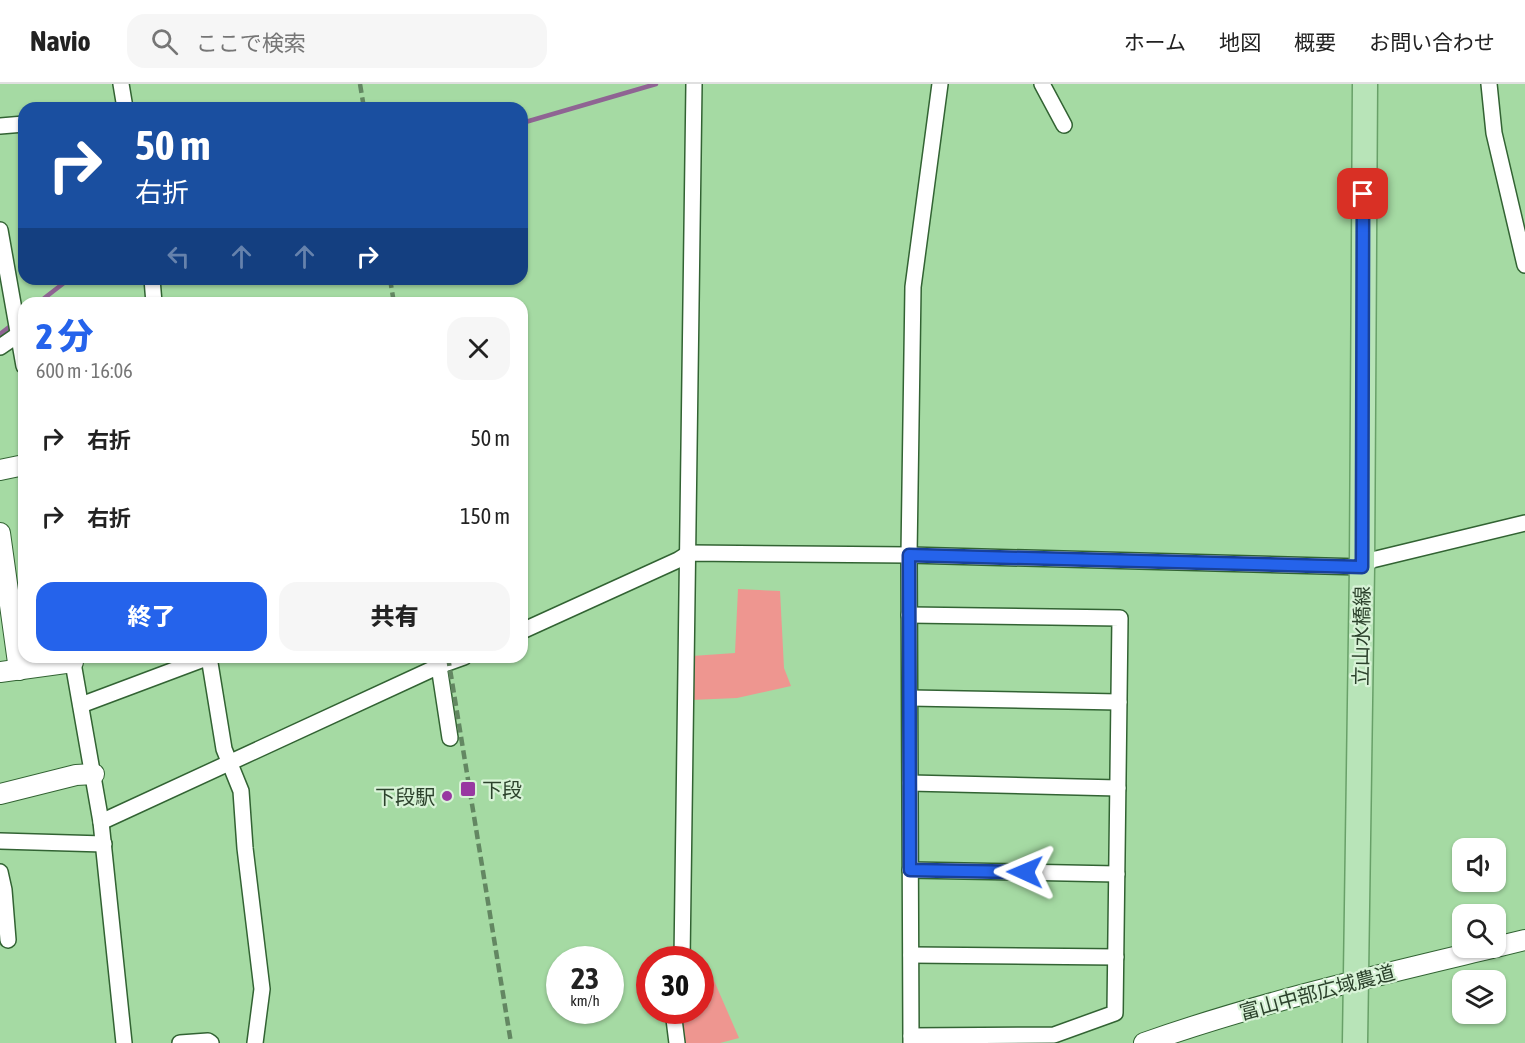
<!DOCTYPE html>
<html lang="ja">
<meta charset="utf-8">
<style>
body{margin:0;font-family:"Asap Condensed","Noto Sans JP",sans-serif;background:#f6f6f6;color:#222;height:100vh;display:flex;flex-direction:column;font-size:22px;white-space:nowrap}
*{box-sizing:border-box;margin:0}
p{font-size:20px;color:#767676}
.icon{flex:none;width:33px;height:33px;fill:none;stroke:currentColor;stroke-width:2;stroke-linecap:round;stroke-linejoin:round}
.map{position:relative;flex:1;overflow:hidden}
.details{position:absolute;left:18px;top:213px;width:510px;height:366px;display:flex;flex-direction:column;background:#fff;border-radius:18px;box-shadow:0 2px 4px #0004}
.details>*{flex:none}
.guide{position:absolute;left:18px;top:18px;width:510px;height:183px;border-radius:18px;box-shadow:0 2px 4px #0004;background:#1a4fa0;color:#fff;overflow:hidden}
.tools{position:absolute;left:1452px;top:754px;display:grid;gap:12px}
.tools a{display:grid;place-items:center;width:54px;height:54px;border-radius:12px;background:#fff;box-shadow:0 2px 4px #0004;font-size:30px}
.speed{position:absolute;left:546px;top:862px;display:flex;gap:12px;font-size:30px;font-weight:700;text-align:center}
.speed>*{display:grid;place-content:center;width:78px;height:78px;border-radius:50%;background:#fff;box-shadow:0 2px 4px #0004;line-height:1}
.speed small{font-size:15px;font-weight:400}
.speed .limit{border:9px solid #d22;background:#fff;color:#111}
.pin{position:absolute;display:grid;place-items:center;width:51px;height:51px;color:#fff;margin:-26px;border-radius:12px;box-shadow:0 3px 9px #0006}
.me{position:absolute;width:66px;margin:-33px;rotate:271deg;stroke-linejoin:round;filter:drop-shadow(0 0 4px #0008)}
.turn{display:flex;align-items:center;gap:21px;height:126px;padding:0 18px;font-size:27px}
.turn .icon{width:78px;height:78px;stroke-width:2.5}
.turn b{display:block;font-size:42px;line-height:51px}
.lanes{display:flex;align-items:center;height:57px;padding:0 18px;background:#0003;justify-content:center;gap:30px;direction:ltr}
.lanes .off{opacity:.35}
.round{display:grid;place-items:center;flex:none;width:63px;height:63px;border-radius:18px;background:#f6f6f6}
.summary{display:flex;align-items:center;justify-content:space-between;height:102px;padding:0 18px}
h1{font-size:36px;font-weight:800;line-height:45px;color:#2563eb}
.button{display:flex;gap:12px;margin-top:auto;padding:12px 18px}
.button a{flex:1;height:69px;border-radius:18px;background:#2563eb;color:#fff;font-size:24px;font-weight:800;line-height:69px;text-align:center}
.button a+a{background:#f6f6f6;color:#222}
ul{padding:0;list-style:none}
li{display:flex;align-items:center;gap:18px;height:78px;padding:0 18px}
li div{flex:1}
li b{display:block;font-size:22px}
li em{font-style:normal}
header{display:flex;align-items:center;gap:36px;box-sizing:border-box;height:84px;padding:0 30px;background:#fff;border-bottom:2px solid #e0e0e0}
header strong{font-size:28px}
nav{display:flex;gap:33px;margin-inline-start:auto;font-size:21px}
.search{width:420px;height:54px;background:#f6f6f6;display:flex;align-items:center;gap:15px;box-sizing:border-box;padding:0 21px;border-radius:18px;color:#767676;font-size:22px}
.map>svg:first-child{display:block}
.green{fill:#ee9690}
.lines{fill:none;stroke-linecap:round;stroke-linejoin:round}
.stream{stroke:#8f6493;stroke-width:4.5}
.minor-casing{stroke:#326333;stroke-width:18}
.tertiary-casing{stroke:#326333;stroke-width:22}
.primary-casing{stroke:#68a068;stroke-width:27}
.minor{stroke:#fff;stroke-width:15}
.tertiary{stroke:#fff;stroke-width:20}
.primary{stroke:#b8e4b8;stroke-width:24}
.rail{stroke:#638762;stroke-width:4.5;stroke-dasharray:9 4.5;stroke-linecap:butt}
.route-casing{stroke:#184099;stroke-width:15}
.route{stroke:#2563eb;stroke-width:10}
.poi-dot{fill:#9838a1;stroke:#d8f3d7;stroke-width:2}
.labels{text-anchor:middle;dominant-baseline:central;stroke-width:4.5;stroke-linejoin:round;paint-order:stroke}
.street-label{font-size:20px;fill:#2c422c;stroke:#d8f3d7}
.poi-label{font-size:20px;fill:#2c422c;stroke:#d8f3d7;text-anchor:start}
</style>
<header>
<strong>Navio</strong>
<div class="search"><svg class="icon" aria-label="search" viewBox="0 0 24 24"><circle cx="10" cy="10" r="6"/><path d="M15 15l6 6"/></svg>ここで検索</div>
<nav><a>ホーム</a><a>地図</a><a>概要</a><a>お問い合わせ</a></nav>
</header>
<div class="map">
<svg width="1525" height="959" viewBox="0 0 1525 959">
<rect width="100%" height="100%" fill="#a5daa3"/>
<!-- green -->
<g class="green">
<polygon points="738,505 780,507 784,584 791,602 737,614 691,616 692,572 735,569"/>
<polygon points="712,892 739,954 720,959 683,959 676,927 700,927 701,896"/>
</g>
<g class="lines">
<!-- stream -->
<g class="stream">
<polyline points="522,39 656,0"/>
<polyline points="38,219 69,195"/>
<polyline points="0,250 13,240"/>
</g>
<defs>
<g id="minor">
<polyline points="121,0 125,24"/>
<polyline points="1042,0 1064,41"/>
<polyline points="1489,0 1494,49 1525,181"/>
<polyline points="0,42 24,40"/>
<polyline points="0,146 24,282"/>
<polyline points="152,195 154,219"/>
<polyline points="0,263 19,250"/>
<polyline points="909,531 1120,534 1115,929 1054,951 911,952"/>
<polyline points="522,547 678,476 689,469 909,471 1362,483 1372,476 1525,439"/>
<polyline points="72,573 101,738 124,959"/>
<polyline points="209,573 224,665 241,707 245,764 262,905 255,959"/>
<polyline points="439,582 450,654"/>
<polyline points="910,614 1119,618"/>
<polyline points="81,621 209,573"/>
<polyline points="910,699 1118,704"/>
<polyline points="101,738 439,582 464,573"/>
<polyline points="0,757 104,760"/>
<polyline points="910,786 1117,790"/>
<polyline points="0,788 4,806 8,856"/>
<polyline points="911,871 1116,873"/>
<polyline points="682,876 694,0"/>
<polyline points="673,927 677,959"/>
<polyline points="180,959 208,957 211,959"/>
<polyline points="911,959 909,471 913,203 940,0"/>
</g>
<g id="tertiary">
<polyline points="0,386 24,381"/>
<polyline points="0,449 19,586"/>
<polyline points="0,588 73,578"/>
<polyline points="0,710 76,691 94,690"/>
<polyline points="1496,863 1525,856"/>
<path d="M 1144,959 C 1257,919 1375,892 1492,864"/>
</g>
<polyline id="primary" points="1355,959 1362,483 1365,0"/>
</defs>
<!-- minor casing -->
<use href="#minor" class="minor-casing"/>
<!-- tertiary casing -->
<use href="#tertiary" class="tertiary-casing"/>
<!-- primary casing -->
<use href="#primary" class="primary-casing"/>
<!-- minor -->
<use href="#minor" class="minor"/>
<!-- tertiary -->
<use href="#tertiary" class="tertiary"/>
<!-- primary -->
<use href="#primary" class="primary"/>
<!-- rail -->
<g class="rail">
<polyline points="360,0 364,24"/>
<polyline points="390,195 394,219"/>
<polyline points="448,573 511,959"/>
</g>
</g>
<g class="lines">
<defs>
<polyline id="route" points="1025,788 910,786 909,471 1362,483 1363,110"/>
</defs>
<!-- route casing -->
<use href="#route" class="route-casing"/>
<!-- route -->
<use href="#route" class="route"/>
</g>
<!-- markers -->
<g class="poi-dot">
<rect x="460" y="697" width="16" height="16" rx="3"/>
<circle cx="447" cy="712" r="6"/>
</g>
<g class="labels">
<!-- street labels -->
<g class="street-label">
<text transform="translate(1361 552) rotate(-89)">立山水橋線</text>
<text transform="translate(1317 908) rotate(-15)">富山中部広域農道</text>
</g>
<!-- poi labels -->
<g class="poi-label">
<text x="482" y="705">下段</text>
<text x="435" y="712" text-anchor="end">下段駅</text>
</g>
</g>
</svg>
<div class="tools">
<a><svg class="icon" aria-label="sound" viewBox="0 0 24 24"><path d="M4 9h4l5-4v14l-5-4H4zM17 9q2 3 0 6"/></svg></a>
<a><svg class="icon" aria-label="search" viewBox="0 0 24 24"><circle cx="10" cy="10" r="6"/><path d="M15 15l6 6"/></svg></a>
<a><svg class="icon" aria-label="layers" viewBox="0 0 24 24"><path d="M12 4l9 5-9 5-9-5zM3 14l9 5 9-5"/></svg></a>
</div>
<div class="speed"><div>23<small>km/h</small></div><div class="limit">30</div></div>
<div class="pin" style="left:1363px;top:110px;background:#d93025"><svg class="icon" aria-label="arrive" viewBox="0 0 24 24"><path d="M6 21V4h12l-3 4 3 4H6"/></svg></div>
<svg class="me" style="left:1025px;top:788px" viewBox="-20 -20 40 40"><path d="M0-17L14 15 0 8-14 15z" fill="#2563eb" stroke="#fff" stroke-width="4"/></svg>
<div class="guide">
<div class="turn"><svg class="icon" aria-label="right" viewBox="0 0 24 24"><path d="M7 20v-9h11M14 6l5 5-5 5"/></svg><div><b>50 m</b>右折</div></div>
<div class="lanes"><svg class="icon off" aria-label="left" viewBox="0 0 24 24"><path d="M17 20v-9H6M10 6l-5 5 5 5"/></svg><svg class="icon off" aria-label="ahead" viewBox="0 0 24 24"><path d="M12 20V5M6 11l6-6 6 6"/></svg><svg class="icon off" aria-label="ahead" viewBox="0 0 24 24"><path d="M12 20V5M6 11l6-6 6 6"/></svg><svg class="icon" aria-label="right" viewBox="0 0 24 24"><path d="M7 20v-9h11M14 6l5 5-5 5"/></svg></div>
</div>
<section class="details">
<div class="summary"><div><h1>2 分</h1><p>600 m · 16:06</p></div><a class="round"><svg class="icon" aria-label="close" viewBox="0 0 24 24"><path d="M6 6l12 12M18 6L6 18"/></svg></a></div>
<ul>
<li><svg class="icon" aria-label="right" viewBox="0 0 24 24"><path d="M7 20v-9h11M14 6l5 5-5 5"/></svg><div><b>右折</b></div><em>50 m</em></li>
<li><svg class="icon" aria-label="right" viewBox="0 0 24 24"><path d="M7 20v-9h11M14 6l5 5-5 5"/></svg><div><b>右折</b></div><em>150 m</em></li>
</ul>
<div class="button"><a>終了</a><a>共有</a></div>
</section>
</div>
